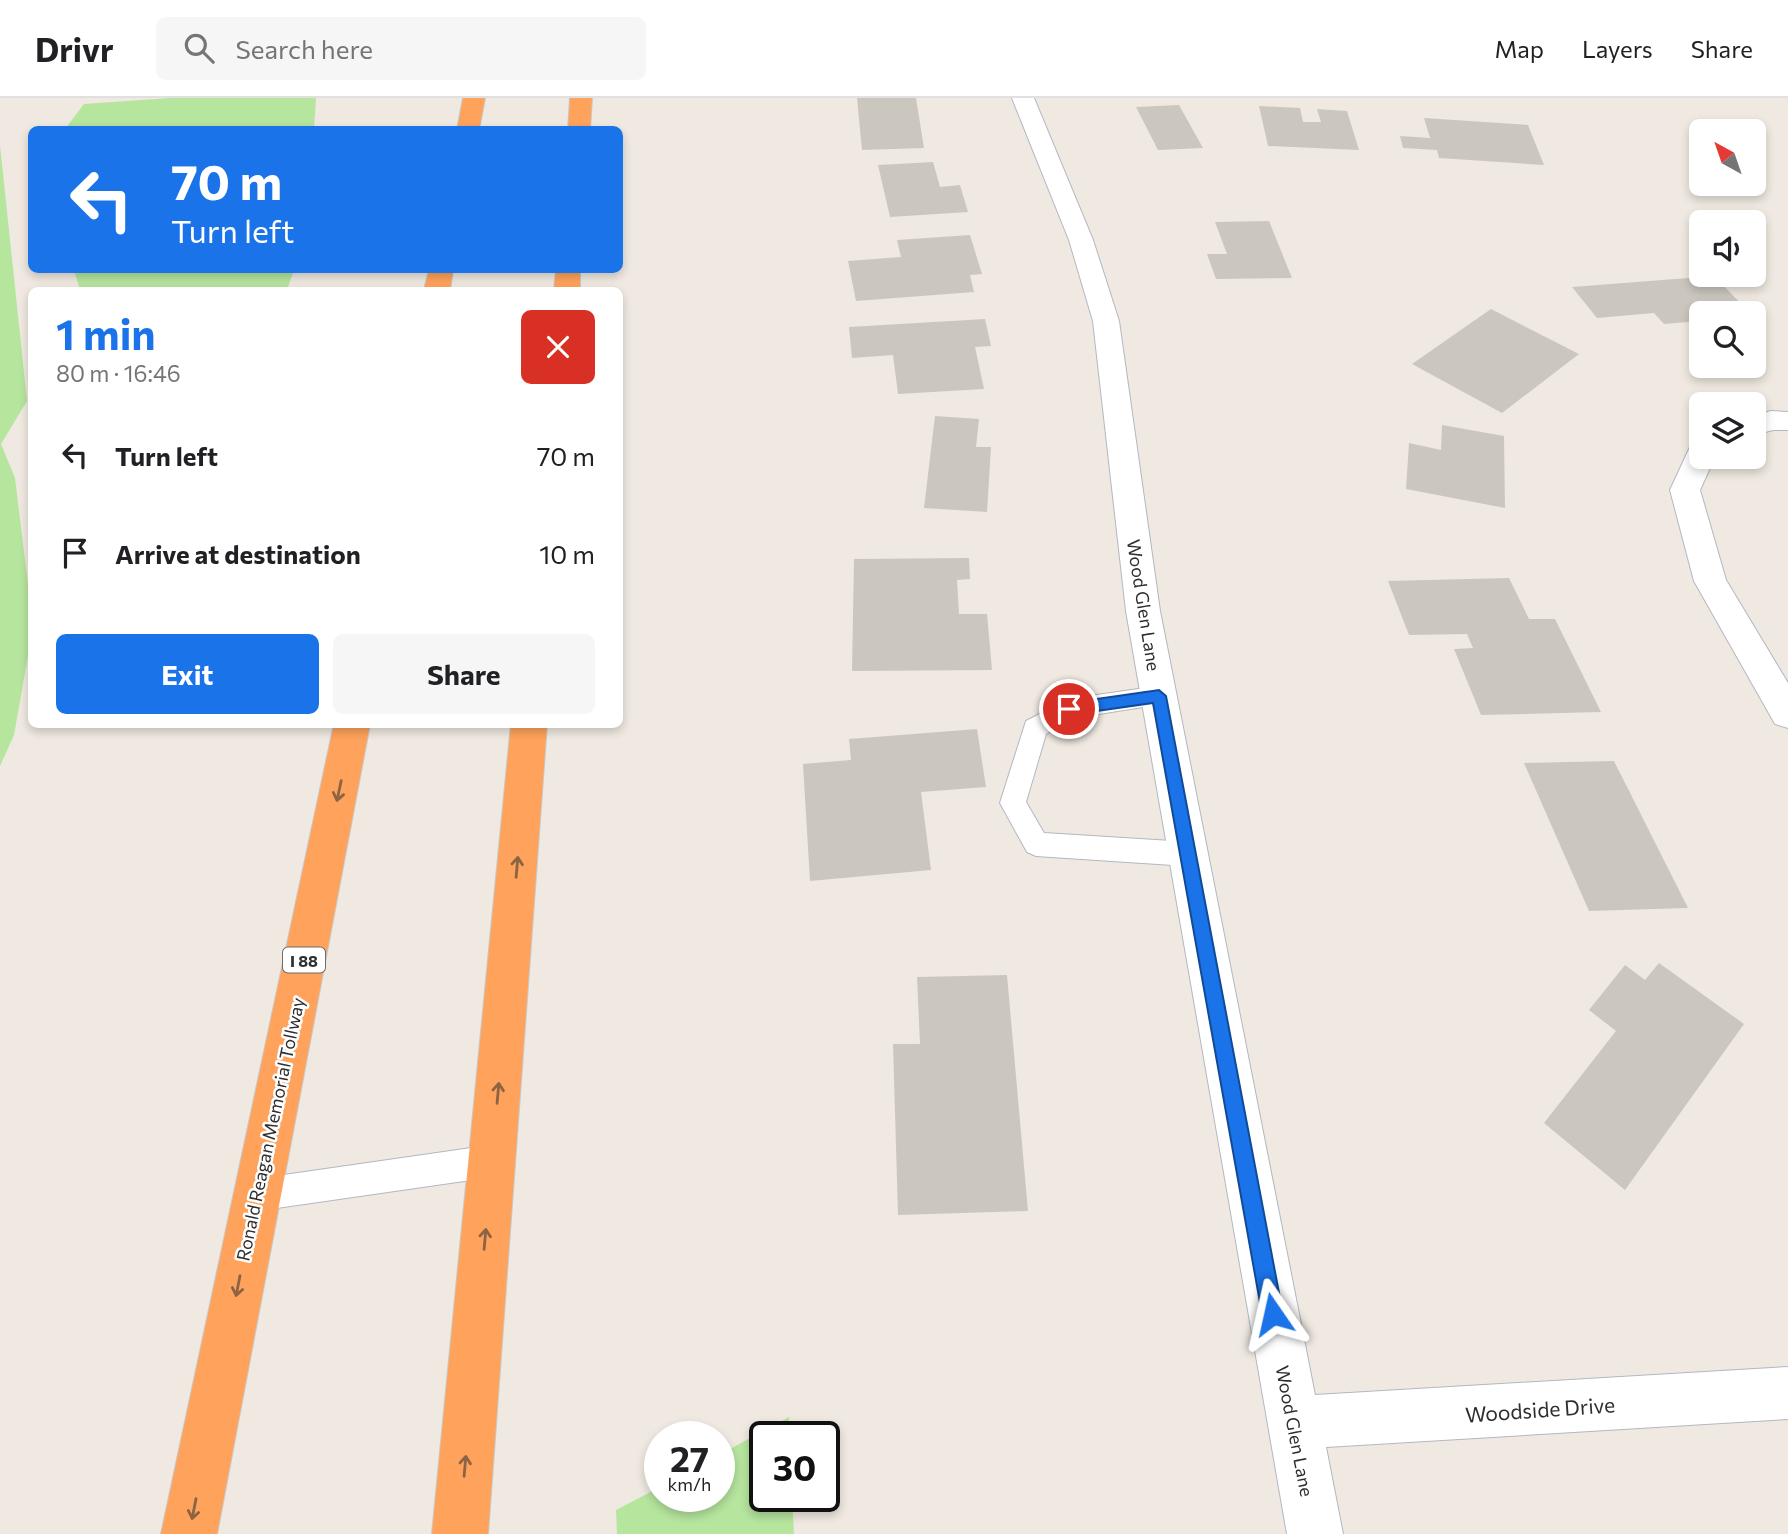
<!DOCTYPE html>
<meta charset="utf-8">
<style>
body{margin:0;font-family:Commissioner,sans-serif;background:#f6f6f6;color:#202124;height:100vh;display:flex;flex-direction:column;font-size:26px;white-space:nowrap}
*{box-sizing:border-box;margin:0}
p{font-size:23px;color:#757577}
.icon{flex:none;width:38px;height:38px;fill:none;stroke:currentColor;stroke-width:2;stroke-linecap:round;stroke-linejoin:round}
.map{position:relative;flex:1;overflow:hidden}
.panel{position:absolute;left:28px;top:189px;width:595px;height:441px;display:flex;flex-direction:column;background:#fff;border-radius:10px;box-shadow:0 4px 10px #0003}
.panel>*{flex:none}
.banner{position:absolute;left:28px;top:28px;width:595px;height:147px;border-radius:10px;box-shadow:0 4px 10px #0003;background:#1a73e8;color:#fff;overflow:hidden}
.needle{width:46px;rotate:320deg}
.controls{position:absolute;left:1689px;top:21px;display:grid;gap:14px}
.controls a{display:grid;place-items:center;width:77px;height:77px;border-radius:10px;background:#fff;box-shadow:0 4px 10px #0003;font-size:35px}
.speed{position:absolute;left:644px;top:1323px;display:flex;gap:14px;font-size:35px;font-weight:700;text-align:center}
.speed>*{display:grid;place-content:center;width:91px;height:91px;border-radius:50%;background:#fff;box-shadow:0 4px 10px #0003;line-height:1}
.speed small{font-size:18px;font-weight:400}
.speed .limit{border:4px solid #111;border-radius:10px;background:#fff;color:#111}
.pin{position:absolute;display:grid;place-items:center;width:60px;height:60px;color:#fff;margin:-30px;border:4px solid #fff;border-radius:50%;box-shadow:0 2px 7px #0007}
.me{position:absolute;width:77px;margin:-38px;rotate:349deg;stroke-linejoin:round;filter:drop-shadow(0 0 5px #0008)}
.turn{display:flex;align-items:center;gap:24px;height:147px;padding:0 28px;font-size:32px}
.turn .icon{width:91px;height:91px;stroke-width:2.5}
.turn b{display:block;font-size:49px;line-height:60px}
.round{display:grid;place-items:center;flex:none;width:74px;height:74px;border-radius:10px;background:#f6f6f6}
.summary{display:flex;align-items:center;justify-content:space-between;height:119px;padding:0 28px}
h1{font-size:42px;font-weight:700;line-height:52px;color:#1a73e8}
.action{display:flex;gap:14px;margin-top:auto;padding:14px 28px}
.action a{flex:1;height:80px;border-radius:10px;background:#1a73e8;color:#fff;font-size:28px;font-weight:700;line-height:80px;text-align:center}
.action a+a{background:#f6f6f6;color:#202124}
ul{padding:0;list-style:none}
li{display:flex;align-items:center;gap:21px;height:98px;padding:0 28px}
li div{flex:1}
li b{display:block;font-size:26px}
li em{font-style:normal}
header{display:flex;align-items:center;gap:42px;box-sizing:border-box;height:98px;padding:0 35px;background:#fff;border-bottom:2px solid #e0e0e0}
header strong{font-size:33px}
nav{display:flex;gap:38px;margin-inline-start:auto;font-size:24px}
.search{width:490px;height:63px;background:#f6f6f6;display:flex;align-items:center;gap:18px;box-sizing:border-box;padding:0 24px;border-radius:10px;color:#757577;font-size:26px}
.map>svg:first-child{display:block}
.green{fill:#b6e59e}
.building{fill:#cbc7bf}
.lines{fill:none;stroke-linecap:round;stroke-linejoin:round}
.service-casing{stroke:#b4b7c1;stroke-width:2}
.minor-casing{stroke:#b4b7c1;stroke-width:2}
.motorway-casing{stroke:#c9c9c9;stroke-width:2}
.service{fill:#fff;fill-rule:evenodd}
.minor{fill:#fff;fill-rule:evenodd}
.motorway{fill:#ffa35c;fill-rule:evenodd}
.oneway{stroke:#8c6343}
.route{fill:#1a73e8;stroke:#114b97;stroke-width:2}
.labels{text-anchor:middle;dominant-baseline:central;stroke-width:5;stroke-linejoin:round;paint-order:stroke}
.shield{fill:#fff;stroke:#6d6d6d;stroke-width:2}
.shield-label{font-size:16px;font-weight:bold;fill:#2e2e2e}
.street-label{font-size:18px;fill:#2e2e2e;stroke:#fff}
.near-street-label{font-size:21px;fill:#2e2e2e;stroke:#fff}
</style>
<header>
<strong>Drivr</strong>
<div class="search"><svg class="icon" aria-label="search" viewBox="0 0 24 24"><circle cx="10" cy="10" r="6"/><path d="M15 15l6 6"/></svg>Search here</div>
<nav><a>Map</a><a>Layers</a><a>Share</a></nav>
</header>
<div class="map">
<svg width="1788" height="1436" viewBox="0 0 1788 1436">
<rect width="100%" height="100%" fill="#efe9e1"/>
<!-- green -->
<g class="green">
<polygon points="170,0 316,0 314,31 65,31 84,6"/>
<polygon points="0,47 27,303 1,346 15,380 31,511 32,535 14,637 0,668"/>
<polygon points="74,172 294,172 287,192 80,192"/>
<polygon points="789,1319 790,1339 765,1339 765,1398 792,1398 794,1436 617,1436 616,1412 660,1389 660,1398 719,1398 719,1357"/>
</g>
<!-- building -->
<g class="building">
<polygon points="857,0 916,0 924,50 862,52"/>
<polygon points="1179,7 1203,50 1158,52 1136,9"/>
<polygon points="1259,8 1300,10 1303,24 1321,24 1317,11 1347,13 1359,52 1268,48"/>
<polygon points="1424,20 1528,27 1544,67 1439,60 1437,52 1403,50 1400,38 1430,40"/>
<polygon points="933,64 940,89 960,87 968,114 890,119 878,67"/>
<polygon points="1269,123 1292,180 1216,181 1207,156 1227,156 1215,124"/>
<polygon points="970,137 982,176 970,177 974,194 856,203 848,163 901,159 897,142"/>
<polygon points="1714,178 1750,215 1701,215 1701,223 1664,226 1654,215 1597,220 1572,189"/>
<polygon points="1491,211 1579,256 1502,315 1412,266"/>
<polygon points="985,221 991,248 975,249 984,291 898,296 893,257 852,260 849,229"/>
<polygon points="935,318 979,321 976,349 991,349 987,414 924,410"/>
<polygon points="1442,327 1504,338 1505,410 1406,391 1409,345 1441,352"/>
<polygon points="969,460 970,481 957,482 959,516 987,516 992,572 852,573 854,461"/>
<polygon points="1509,480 1529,521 1555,521 1601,614 1481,617 1454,551 1473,550 1467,536 1409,537 1388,483"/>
<polygon points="977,631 986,689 921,694 931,772 810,783 803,666 851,662 849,641"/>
<polygon points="1614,663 1688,810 1589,813 1524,665"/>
<polygon points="1659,865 1744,926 1625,1092 1544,1025 1616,933 1589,912 1625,867 1645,882"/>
<polygon points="1007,877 1028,1113 898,1117 893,946 920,946 917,879"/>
</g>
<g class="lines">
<defs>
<g id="service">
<polygon points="1159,588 1168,591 1171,598 1168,605 1074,620 1046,636 1026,704 1044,735 1188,744 1197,748 1201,756 1197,764 1188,768 1036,758 1027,754 1000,705 1026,623 1069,601"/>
<polygon points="492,1047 503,1052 508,1063 503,1074 492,1079 256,1113 245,1108 240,1097 245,1086 256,1081"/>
</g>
<g id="minor">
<polygon points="1012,0 1034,0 1093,142 1119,223 1160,513 1315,1297 1788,1269 1788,1321 1326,1349 1343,1436 1287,1436 1126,513 1093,223 1069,142"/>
<polygon points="1771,313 1788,314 1788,332 1773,332 1754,337 1754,318"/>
<polygon points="1701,346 1701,359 1715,359 1700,392 1726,482 1788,585 1788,630 1775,626 1694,483 1670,392 1690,349"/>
</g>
<g id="motorway">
<polygon points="463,0 485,0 479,32 457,32"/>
<polygon points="570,0 592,0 590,32 568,32"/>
<polygon points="429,172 453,172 450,192 424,192"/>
<polygon points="556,172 580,172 580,192 554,192"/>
<polygon points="334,626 370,626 217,1436 161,1436"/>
<polygon points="511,626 547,626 488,1436 432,1436"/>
</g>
</defs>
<!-- service casing -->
<use href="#service" class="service-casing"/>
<!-- minor casing -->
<use href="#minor" class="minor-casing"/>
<!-- motorway casing -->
<use href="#motorway" class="motorway-casing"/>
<!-- service -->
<use href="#service" class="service"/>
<!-- minor -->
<use href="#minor" class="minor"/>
<!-- motorway -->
<use href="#motorway" class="motorway"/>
</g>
<!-- one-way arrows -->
<defs><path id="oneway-shaft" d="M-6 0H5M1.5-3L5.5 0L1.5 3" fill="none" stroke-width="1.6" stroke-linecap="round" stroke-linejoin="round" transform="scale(1.75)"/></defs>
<g class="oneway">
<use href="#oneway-shaft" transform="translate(339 693) rotate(102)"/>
<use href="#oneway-shaft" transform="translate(517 769) rotate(-85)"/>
<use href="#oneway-shaft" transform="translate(498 995) rotate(-85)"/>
<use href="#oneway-shaft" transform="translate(485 1141) rotate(-85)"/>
<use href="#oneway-shaft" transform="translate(238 1188) rotate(101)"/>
<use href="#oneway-shaft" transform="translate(465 1368) rotate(-85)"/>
<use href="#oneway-shaft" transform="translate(194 1411) rotate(101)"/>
</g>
<!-- route -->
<polygon class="route" points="1159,592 1166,598 1283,1216 1280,1224 1273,1227 1265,1224 1262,1216 1153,605 1069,617 1062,611 1069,605"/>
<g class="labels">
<!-- shield labels -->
<rect class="shield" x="283" y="849.5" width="42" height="25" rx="5"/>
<g class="shield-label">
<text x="304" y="862">I 88</text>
</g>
<!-- street labels -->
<g class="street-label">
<text transform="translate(1144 507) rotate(81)">Wood Glen Lane</text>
<text transform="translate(270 1031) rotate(-78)">Ronald Reagan Memorial Tollway</text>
<text transform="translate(1295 1333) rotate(79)">Wood Glen Lane</text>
</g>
<!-- near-street labels -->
<g class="near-street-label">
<text transform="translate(1540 1311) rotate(-4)">Woodside Drive</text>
</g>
</g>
</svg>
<div class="controls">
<a><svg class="needle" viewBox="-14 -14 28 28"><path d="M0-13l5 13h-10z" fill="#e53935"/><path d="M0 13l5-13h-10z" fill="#757577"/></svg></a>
<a><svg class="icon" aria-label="sound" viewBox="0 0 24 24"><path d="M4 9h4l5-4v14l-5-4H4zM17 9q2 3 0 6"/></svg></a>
<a><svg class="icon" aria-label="search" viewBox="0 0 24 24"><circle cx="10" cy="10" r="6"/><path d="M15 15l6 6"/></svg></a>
<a><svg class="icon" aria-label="layers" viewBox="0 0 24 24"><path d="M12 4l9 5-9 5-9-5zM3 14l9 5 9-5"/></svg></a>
</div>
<div class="speed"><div>27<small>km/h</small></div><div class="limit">30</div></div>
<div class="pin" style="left:1069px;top:611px;background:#d93025"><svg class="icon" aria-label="arrive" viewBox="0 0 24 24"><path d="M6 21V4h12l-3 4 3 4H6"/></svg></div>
<svg class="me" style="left:1273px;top:1216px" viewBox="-20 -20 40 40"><path d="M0-17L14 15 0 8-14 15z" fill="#1a73e8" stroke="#fff" stroke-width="4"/></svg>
<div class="banner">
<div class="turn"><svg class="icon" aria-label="left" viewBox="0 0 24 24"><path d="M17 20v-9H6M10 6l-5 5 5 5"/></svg><div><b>70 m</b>Turn left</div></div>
</div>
<section class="panel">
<div class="summary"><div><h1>1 min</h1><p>80 m · 16:46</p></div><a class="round" style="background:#d93025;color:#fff"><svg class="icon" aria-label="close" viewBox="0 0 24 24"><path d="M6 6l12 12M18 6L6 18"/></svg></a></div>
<ul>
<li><svg class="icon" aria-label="left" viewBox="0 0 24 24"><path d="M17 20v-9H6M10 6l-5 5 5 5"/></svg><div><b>Turn left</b></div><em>70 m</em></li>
<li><svg class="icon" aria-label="arrive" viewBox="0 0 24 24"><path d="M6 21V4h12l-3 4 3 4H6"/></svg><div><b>Arrive at destination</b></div><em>10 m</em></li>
</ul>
<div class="action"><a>Exit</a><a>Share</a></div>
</section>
</div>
